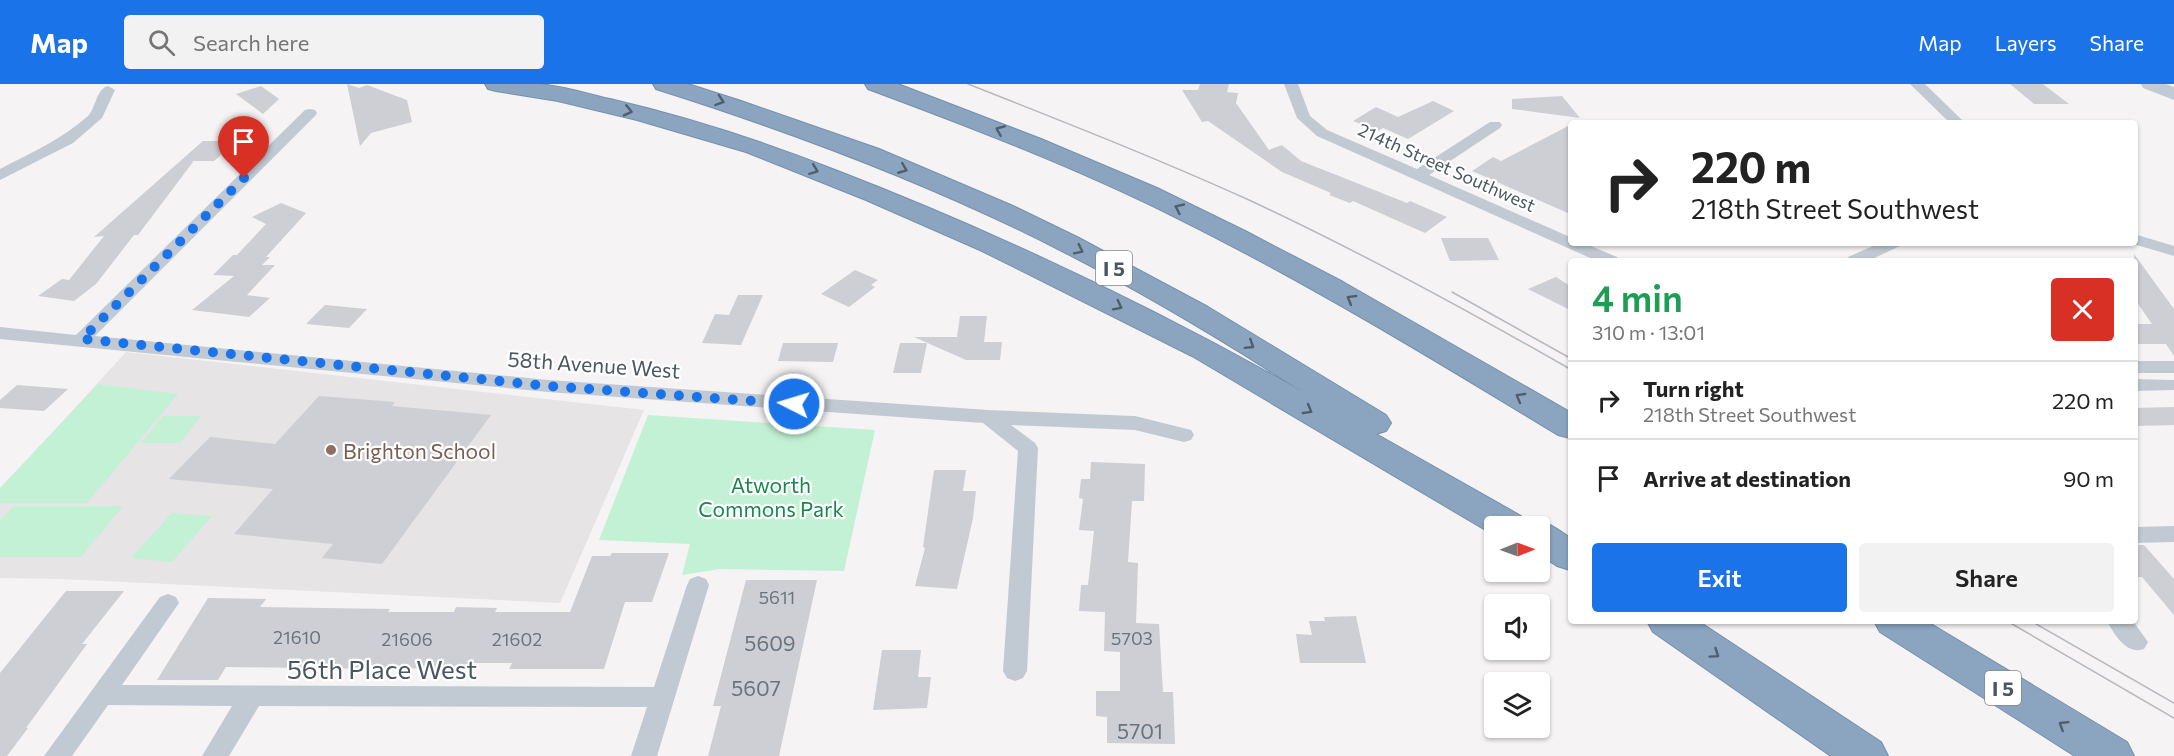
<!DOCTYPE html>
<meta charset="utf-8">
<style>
body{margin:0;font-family:Commissioner,sans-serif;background:#f2f2f2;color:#222;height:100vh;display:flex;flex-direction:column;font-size:22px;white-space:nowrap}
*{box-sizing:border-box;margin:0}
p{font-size:20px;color:#767676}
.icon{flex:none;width:33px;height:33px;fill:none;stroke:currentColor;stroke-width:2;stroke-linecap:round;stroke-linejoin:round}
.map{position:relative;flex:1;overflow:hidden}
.drawer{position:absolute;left:1568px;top:174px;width:570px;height:366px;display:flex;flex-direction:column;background:#fff;border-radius:6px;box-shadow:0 2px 4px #0004}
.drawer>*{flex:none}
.hud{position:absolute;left:1568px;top:36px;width:570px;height:126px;border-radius:6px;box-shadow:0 2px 4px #0004;background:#fff;color:#222;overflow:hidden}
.needle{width:39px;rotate:89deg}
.tools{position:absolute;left:1484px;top:432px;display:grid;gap:12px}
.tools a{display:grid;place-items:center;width:66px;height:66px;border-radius:6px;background:#fff;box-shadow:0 2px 4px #0004;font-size:30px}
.pin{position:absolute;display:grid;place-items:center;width:51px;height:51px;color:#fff;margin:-62px -26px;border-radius:50% 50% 50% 0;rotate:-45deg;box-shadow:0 0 6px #0007}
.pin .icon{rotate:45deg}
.me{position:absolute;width:66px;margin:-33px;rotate:275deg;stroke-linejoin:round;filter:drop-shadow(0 0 4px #0008)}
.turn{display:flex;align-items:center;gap:21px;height:126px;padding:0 24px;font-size:27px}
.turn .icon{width:78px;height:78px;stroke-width:2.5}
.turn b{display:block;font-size:42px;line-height:51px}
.round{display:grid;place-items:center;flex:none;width:63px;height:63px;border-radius:6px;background:#f2f2f2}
.summary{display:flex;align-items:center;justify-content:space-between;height:102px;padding:0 24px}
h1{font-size:36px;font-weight:600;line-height:45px;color:#1e9e55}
.cta{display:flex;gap:12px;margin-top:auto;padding:12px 24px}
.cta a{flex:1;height:69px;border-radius:6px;background:#1a73e8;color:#fff;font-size:24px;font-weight:600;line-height:69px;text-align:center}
.cta a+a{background:#f2f2f2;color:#222}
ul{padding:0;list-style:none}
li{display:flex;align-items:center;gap:18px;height:78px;padding:0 24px;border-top:2px solid #e0e0e0}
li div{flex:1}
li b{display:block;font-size:22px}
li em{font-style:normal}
header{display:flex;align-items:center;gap:36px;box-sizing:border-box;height:84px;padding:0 30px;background:#1a73e8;color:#fff}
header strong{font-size:28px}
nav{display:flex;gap:33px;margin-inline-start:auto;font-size:21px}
.search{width:420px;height:54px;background:#f2f2f2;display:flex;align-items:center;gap:15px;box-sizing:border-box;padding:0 21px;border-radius:6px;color:#767676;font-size:22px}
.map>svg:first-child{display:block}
.education{fill:#e6e4e5}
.green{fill:#c3f1d5}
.building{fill:#cdcfd5}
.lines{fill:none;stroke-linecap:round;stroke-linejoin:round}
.motorway-casing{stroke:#7690ad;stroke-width:2}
.minor{fill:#c1cad2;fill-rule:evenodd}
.secondary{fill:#c1cbd6;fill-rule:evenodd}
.motorway{fill:#8ba5c1;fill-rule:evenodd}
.tram{stroke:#b5b8bd;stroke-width:1.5}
.oneway{stroke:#505e6b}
.route{stroke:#1a73e8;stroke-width:10;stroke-dasharray:0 18}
.education-dot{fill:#8d6e63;stroke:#fff;stroke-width:2}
.labels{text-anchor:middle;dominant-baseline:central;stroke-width:4.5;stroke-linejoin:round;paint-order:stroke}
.far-street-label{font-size:18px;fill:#4a5661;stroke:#fff}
.number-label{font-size:18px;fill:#6b747e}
.shield{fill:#fff;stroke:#808990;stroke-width:1.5}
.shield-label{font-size:20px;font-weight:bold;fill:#4a5661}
.street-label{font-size:21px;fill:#4a5661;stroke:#fff}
.education-label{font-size:21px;fill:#785e54;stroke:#fff;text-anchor:start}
.park-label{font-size:21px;fill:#17864f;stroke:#fff}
.near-number-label{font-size:21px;fill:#6b747e}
.near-street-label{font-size:26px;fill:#4a5661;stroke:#fff}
</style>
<header>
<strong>Map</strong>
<div class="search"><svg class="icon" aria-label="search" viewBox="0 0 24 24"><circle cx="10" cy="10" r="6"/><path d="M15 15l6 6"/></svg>Search here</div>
<nav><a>Map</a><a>Layers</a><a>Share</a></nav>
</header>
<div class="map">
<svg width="2174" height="672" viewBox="0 0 2174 672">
<rect width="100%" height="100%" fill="#f5f3f3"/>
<!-- education -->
<polygon class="education" points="126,268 644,326 560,519 62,495 0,494 0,406"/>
<!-- green -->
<g class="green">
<polygon points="98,300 178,310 87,419 0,419 0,404"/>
<polygon points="648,331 875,346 844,487 720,485 682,491 690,460 599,456"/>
<polygon points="163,332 201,332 180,359 141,359"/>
<polygon points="14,422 123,422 81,473 0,473 0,437"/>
<polygon points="172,429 212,432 172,478 131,474"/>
</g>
<!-- building -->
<g class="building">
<polygon points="347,0 359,4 367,1 407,16 412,38 371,49 360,62"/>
<polygon points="1200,0 1229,0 1227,8 1238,9 1236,19 1269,66 1282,61 1301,77 1407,119 1410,117 1447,133 1425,149 1353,117 1350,119 1329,111 1331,109 1282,88 1208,37 1202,38 1182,6 1198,6"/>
<polygon points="2010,0 2043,0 2069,20 2034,20"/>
<polygon points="261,2 279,15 263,30 236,10"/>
<polygon points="1562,12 1580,34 1512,25 1512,15"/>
<polygon points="1433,17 1454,27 1408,55 1383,44 1378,47 1353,37 1376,23 1398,33"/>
<polygon points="1570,41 1570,130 1472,87 1493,73 1501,77"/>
<polygon points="203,57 237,57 214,77 192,77 193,78 138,151 134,151 96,200 74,217 38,212 62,195 69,196 104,152 94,153"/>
<polygon points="281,119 306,129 266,173 270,173 262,181 275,181 247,211 270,214 249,233 192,226 234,192 213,191 233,171 237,171 266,140 252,133"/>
<polygon points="1441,154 1488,154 1499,176 1450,177"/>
<polygon points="2134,170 2174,225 2174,272 2166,260 2134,260 2134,240 2152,240 2134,214"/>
<polygon points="855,186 878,196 871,201 875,203 849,223 821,210"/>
<polygon points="1556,193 1570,202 1570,226 1528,205"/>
<polygon points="738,211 763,211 741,261 702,259 715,230 729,231"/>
<polygon points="325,221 367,225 349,244 306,240"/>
<polygon points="960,232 987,232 984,258 1002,258 1000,276 966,276 914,253 957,253"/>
<polygon points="783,259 838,259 833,278 778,277"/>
<polygon points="900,259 927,259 921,289 893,289"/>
<polygon points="17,301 68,305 44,327 0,324 0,316"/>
<polygon points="319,312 395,318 392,322 491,331 382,480 322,474 333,460 234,450 273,405 169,395 210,353 275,360"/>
<polygon points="2174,323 2174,341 2134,342 2134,324"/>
<polygon points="1091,378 1145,380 1144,417 1132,417 1128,478 1138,479 1136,539 1159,540 1163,608 1173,608 1175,660 1107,659 1107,633 1096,632 1096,607 1120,607 1120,568 1104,567 1105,528 1079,527 1081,501 1088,501 1094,447 1079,446 1083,415 1079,414 1081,395 1090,395"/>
<polygon points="934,386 966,386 963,407 976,407 973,434 957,505 915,502 925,464 923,463"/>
<polygon points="2134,461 2144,461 2174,495 2174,531 2142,493 2134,493"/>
<polygon points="612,469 669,469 652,518 625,518 604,585 509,585 512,579 472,579 470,583 385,585 226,583 218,596 157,596 208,514 266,515 260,523 390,525 388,528 454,528 456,523 497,524 495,528 570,528 592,472 610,472"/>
<polygon points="746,496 817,496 779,672 708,672 721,622 713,622"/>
<polygon points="66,507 124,507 82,560 87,560 26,644 28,644 7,672 0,672 0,589"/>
<polygon points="1356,532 1366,579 1300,579 1296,550 1312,551 1309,537 1325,537 1324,533"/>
<polygon points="882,566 921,566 918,593 931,593 927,624 873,626"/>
</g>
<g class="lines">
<defs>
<g id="motorway">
<path d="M 485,0 C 503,0 521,0 539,0 C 563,2 587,10 610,15 C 687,33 762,57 835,86 C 996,148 1153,223 1303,308 C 1224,257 1144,209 1060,166 C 931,100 795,49 656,5 L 653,0 L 688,0 L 741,17 L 879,65 L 1013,122 L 1079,154 L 1208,223 L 1386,331 L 1391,339 L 1386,347 L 1376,350 L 1521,432 L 1526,442 C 1546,434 1554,443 1570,454 L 1570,486 L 1557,482 L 1539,470 L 1539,442 L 1494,442 L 1494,451 L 1192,272 L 980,166 L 866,116 L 746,68 L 637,36 L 558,17 L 496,7 L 488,5 Z"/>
<path d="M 865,0 L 898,0 L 1041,55 L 1157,104 L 1245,147 L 1343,198 L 1570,328 L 1570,354 L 1558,351 C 1433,275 1308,199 1177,134 C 1077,84 973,44 868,5 Z"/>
<polygon points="1647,537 1698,537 1881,658 1888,672 1831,672 1653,548"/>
<polygon points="1874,537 1926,537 2127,658 2134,672 2075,672 1880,548"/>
</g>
</defs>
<!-- motorway casing -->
<use href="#motorway" class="motorway-casing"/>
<!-- minor -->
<g class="minor">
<polygon points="1284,0 1298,0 1310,32 1327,46 1417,85 1490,38 1500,38 1502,41 1500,44 1429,91 1570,153 1570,159 1584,159 1617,173 1619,177 1597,177 1317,52 1297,34"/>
<polygon points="1910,0 1925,0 1965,39 1950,39"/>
<path d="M 108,2 L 115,6 L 102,34 L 73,59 L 0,96 L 0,85 C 31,69 62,55 88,32 C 96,24 96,5 108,2 Z"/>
<polygon points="310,25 315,26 317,29 315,32 95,252 548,296 988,326 1135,332 1191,346 1194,351 1191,356 1184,358 1135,346 1011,341 1035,359 1038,364 1027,587 1023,594 1015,597 1007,594 1003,587 1018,367 983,339 548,308 0,255 0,243 76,251 305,26"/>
<polygon points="2134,150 2174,162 2174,172 2130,159 2134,159"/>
<polygon points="1880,159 1902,159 1900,162 1868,177 1846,177 1848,173"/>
<rect x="2134" y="277" width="40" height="12"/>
<polygon points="2134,295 2174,296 2174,306 2134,307"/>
<polygon points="2174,442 2174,458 2134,459 2134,443"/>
<polygon points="698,492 706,495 709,501 657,672 631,672 647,623 259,622 229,672 202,672 232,622 108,621 72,672 44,672 160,513 168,510 176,513 179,519 122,601 654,603 687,501 690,495"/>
<path d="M 2107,537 L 2133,537 L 2148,558 L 2144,565 C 2127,571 2115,552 2107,537 Z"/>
</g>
<!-- secondary -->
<polygon class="secondary" points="2141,0 2166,0 2174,3 2174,16 2143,4"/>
<!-- motorway -->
<use href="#motorway" class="motorway"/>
<!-- tram -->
<g class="tram">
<path d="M 968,0 C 1062,37 1156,74 1249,116 C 1359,167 1465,225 1570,285"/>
<polyline points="1452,208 1570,274"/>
<polyline points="2007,537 2174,634"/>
<polyline points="2031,537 2174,619"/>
</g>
</g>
<!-- one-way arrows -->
<defs><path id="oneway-chevron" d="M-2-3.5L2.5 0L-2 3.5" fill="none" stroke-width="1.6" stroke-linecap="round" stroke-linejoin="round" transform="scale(1.5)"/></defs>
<g class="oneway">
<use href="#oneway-chevron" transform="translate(720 17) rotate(19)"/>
<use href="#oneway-chevron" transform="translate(628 27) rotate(13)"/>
<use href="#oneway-chevron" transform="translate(1000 46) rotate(-157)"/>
<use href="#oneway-chevron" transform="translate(903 85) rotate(22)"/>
<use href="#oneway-chevron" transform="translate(814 86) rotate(21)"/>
<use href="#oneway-chevron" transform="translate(1179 124) rotate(-155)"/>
<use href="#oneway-chevron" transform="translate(1079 166) rotate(26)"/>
<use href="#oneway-chevron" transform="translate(1351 215) rotate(-150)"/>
<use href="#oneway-chevron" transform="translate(1118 222) rotate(27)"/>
<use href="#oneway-chevron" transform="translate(1250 261) rotate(32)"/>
<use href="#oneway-chevron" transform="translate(1520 313) rotate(-150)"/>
<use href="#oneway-chevron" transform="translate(1308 326) rotate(30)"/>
<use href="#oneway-chevron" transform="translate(1715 570) rotate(34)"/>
<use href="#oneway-chevron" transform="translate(2063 641) rotate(-148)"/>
</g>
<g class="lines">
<!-- route -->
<polyline class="route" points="244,94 82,255 548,302 794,320"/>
</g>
<!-- markers -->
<circle class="education-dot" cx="331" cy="366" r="6"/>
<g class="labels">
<!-- far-street labels -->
<g class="far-street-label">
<text transform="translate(1447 83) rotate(24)">214th Street Southwest</text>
</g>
<!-- number labels -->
<g class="number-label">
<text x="777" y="513">5611</text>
<text x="297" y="553">21610</text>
<text x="1132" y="554">5703</text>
<text x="407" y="555">21606</text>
<text x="517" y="555">21602</text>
</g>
<!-- shield labels -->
<g class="shield">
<rect x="1096" y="167" width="36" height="34" rx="4.5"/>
<rect x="1985" y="587" width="36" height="34" rx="4.5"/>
</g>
<g class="shield-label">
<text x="1114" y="184">I 5</text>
<text x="2003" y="604">I 5</text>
</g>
<!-- street labels -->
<g class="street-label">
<text transform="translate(594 280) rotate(4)">58th Avenue West</text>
</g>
<!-- education labels -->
<g class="education-label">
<text x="343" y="366">Brighton School</text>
</g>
<!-- park labels -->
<g class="park-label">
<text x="771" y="400">Atworth<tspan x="771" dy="24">Commons Park</tspan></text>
</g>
<!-- near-number labels -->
<g class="near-number-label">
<text x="770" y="558">5609</text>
<text x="756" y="603">5607</text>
<text x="1140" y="646">5701</text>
</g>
<!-- near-street labels -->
<g class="near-street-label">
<text x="382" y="584">56th Place West</text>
</g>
</g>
</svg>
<div class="tools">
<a><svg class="needle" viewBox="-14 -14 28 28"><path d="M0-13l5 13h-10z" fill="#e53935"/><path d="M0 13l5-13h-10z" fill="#767676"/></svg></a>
<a><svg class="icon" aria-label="sound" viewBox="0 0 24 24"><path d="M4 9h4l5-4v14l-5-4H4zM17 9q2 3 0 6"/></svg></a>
<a><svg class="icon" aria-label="layers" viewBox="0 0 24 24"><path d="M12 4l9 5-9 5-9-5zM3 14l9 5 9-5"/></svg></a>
</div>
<div class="pin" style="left:244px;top:94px;background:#d93025"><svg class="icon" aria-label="arrive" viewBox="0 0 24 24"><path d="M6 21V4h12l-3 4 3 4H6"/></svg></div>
<svg class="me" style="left:794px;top:320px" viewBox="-20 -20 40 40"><circle r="17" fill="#1a73e8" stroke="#fff" stroke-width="3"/><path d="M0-11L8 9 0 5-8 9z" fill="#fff"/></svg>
<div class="hud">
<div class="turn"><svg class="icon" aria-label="right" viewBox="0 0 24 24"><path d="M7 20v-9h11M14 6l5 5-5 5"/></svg><div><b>220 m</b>218th Street Southwest</div></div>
</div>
<section class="drawer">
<div class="summary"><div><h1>4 min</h1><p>310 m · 13:01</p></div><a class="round" style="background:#d93025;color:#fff"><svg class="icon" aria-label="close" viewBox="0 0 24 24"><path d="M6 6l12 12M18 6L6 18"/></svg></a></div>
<ul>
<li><svg class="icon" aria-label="right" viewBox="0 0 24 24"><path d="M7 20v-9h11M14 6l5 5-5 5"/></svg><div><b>Turn right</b><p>218th Street Southwest</p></div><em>220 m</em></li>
<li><svg class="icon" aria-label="arrive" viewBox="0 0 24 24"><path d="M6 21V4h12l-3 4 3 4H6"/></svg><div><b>Arrive at destination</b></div><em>90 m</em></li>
</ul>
<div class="cta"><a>Exit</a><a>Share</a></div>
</section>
</div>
